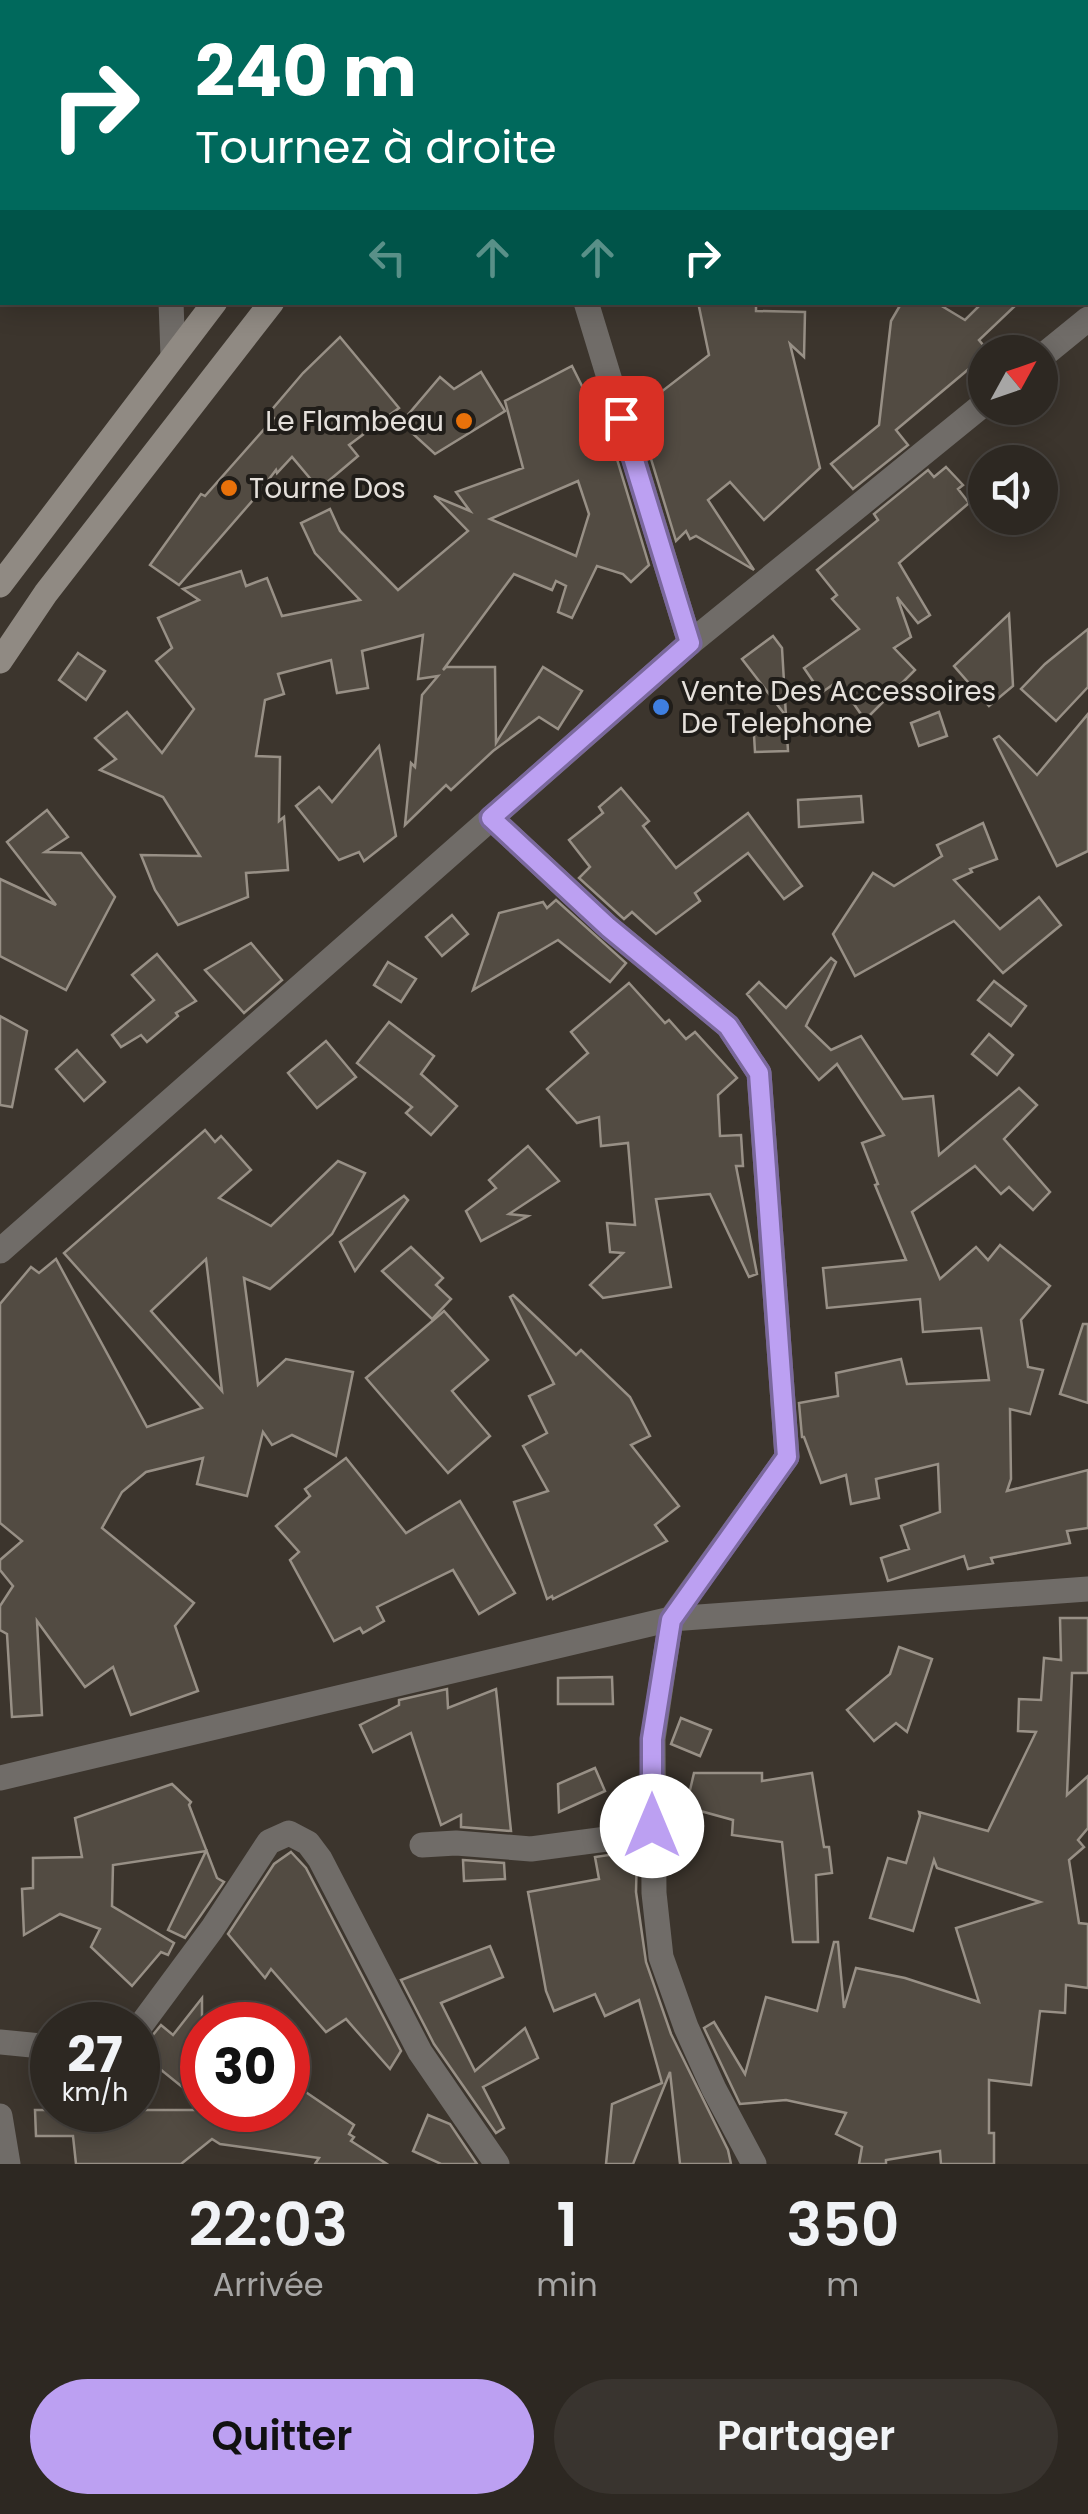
<!DOCTYPE html>
<html lang="fr">
<meta charset="utf-8">
<style>
body{margin:0;font-family:Poppins,sans-serif;background:#39342f;color:#f1f3f6;height:100vh;display:flex;flex-direction:column;font-size:38px;white-space:nowrap}
*{box-sizing:border-box;margin:0}
p{font-size:32px;color:#a7a6a5}
.icon{flex:none;width:55px;height:55px;fill:none;stroke:currentColor;stroke-width:2;stroke-linecap:round;stroke-linejoin:round}
.map{position:relative;height:2164px;overflow:hidden}
.side{display:flex;flex-direction:column;background:#2d2822;flex:1}
.side>*{flex:none}
.banner{position:absolute;left:0px;top:0px;width:1090px;height:305px;box-shadow:0 5px 25px #0003,0 0 0 2px #484440;background:#00695c;color:#fff;overflow:hidden}
.needle{width:65px;rotate:50deg}
.buttons{position:absolute;left:968px;top:335px;display:grid;gap:20px}
.buttons a{display:grid;place-items:center;width:90px;height:90px;border-radius:50%;background:#2d2822;box-shadow:0 5px 25px #0003,0 0 0 2px #484440;font-size:50px}
.speed{position:absolute;left:30px;top:2002px;display:flex;gap:20px;font-size:50px;font-weight:700;text-align:center}
.speed>*{display:grid;place-content:center;width:130px;height:130px;border-radius:50%;background:#2d2822;box-shadow:0 5px 25px #0003,0 0 0 2px #484440;line-height:1}
.speed small{font-size:25px;font-weight:400}
.speed .limit{border:15px solid #d22;background:#fff;color:#111}
.pin{position:absolute;display:grid;place-items:center;width:85px;height:85px;color:#fff;margin:-42px;border-radius:20px;box-shadow:0 5px 15px #0006}
.me{position:absolute;width:110px;margin:-55px;rotate:0deg;stroke-linejoin:round;filter:drop-shadow(0 0 8px #0008)}
.turn{display:flex;align-items:center;gap:35px;height:210px;padding:0 30px;font-size:45px}
.turn .icon{width:130px;height:130px;stroke-width:2.5}
.turn b{display:block;font-size:70px;line-height:85px}
.lanes{display:flex;align-items:center;height:95px;padding:0 30px;background:#0003;justify-content:center;gap:50px;direction:ltr}
.lanes .off{opacity:.35}
.eta{display:flex;justify-content:space-evenly;align-items:center;height:170px;text-align:center}
.eta b{font-size:60px;font-weight:600;line-height:70px}
.button{display:flex;gap:20px;margin-top:auto;padding:20px 30px}
.button a{flex:1;height:115px;border-radius:60px;background:#bca0f2;color:#111;font-size:40px;font-weight:600;line-height:115px;text-align:center}
.button a+a{background:#39342f;color:#f1f3f6}
.map>svg:first-child{display:block}
.building{fill:#524b42;stroke:#989086;stroke-width:2.5;fill-rule:evenodd}
.lines{fill:none;stroke-linecap:round;stroke-linejoin:round}
.minor{stroke:#706c68;stroke-width:25}
.secondary{stroke:#908a83;stroke-width:25}
.route-casing{stroke:#7a689d;stroke-width:25}
.route{stroke:#bca0f2;stroke-width:18}
.food-dot{fill:#e8710a;stroke:#201d19;stroke-width:4}
.shop-dot{fill:#3f7fe0;stroke:#201d19;stroke-width:4}
.labels{text-anchor:middle;dominant-baseline:central;stroke-width:8;stroke-linejoin:round;paint-order:stroke}
.poi-label{font-size:28px;fill:#e5e0db;stroke:#201d19;text-anchor:start}
</style>
<div class="map">
<svg width="1088" height="2164" viewBox="0 0 1088 2164">
<rect width="100%" height="100%" fill="#3c352d"/>
<!-- building -->
<g class="building">
<polygon points="698,302 756,302 756,311 805,312 804,357 790,344 820,468 764,520 730,482 708,500 754,570 696,536 690,539 686,531 676,541 634,403 656,396 709,355"/>
<polygon points="902,302 935,302 965,320 983,302 1019,302 979,340 989,352 896,430 908,445 853,489 831,464 879,425 891,321"/>
<polygon points="340,337 399,408 349,445 358,456 319,489 292,457 277,473 276,470 253,500 179,585 150,565 201,494 205,496 274,418 269,413 303,373"/>
<path d="M 572,366 L 592,406 L 600,403 L 649,565 L 631,582 L 623,574 L 597,566 L 572,618 L 558,612 L 566,586 L 556,581 L 552,590 L 514,574 L 443,670 L 446,667 L 495,667 L 496,743 L 543,667 L 582,691 L 558,729 L 539,717 L 493,751 L 451,790 L 446,785 L 405,825 L 411,763 L 415,767 L 422,695 L 438,676 L 418,679 L 423,635 L 362,651 L 368,688 L 337,693 L 331,660 L 278,674 L 284,694 L 265,700 L 256,756 L 280,757 L 279,821 L 284,817 L 288,870 L 246,873 L 248,897 L 178,925 L 155,890 L 141,855 L 200,856 L 163,797 L 100,770 L 116,759 L 95,738 L 127,712 L 162,753 L 194,709 L 156,661 L 172,648 L 158,618 L 199,600 L 183,589 L 241,571 L 246,586 L 267,578 L 282,616 L 360,600 L 315,553 L 301,523 L 330,509 L 340,531 L 398,590 L 468,531 L 434,496 L 470,511 L 456,492 L 523,468 L 505,401 ZM 578,481 L 589,514 L 576,556 L 490,519 Z"/>
<polygon points="481,372 505,411 435,454 401,423 440,377 454,389"/>
<polygon points="946,467 963,485 958,489 969,503 899,563 930,615 918,623 897,597 911,637 894,648 915,670 865,720 838,681 821,693 804,668 859,629 832,599 837,595 817,570 878,520 874,514 928,470 934,477"/>
<polygon points="1009,614 1013,686 989,706 954,666"/>
<polygon points="1088,629 1088,687 1056,721 1021,689 1045,664"/>
<polygon points="773,636 782,648 786,716 742,659"/>
<polygon points="78,653 105,671 86,700 59,680"/>
<polygon points="939,712 947,736 919,746 911,723"/>
<polygon points="1088,714 1088,851 1057,866 994,739 999,736 1037,775"/>
<polygon points="786,717 788,751 755,752 753,718"/>
<polygon points="379,746 396,836 364,861 359,852 339,860 296,806 319,787 332,802"/>
<polygon points="621,788 649,821 643,826 676,868 748,813 802,886 784,899 748,853 695,893 700,901 656,934 632,912 624,919 579,878 590,867 569,840 603,813 599,807"/>
<polygon points="861,796 863,822 799,827 798,800"/>
<polygon points="47,810 68,837 45,852 81,853 115,897 66,990 0,956 0,879 56,905 7,842"/>
<polygon points="983,823 997,859 970,869 972,872 954,880 1000,929 1039,897 1061,925 1003,973 954,921 855,976 833,934 873,873 894,886 942,856 937,845"/>
<polygon points="556,900 626,963 610,982 558,940 473,990 499,913 543,902 547,908"/>
<polygon points="452,915 468,934 442,956 426,937"/>
<polygon points="251,943 282,980 244,1013 205,970"/>
<polygon points="157,954 196,1001 176,1013 178,1016 147,1042 141,1035 121,1047 112,1035 154,1000 132,975"/>
<polygon points="831,958 836,962 806,1026 831,1050 861,1036 903,1099 933,1096 939,1155 1019,1088 1037,1105 1004,1139 1050,1192 1033,1210 1009,1187 1001,1194 975,1166 912,1212 940,1279 976,1247 988,1260 1000,1245 1050,1286 1021,1320 1028,1367 1043,1370 1030,1414 1010,1409 1011,1479 1007,1491 1088,1470 1088,1528 1067,1531 1070,1543 991,1558 993,1563 968,1569 964,1556 888,1581 881,1558 909,1549 901,1526 940,1512 938,1464 876,1479 879,1498 851,1504 846,1475 821,1483 804,1437 802,1437 799,1403 838,1396 836,1373 901,1359 907,1384 989,1380 981,1328 923,1332 920,1299 827,1308 823,1268 906,1260 875,1185 878,1184 862,1143 884,1135 837,1064 819,1080 747,994 759,982 786,1008"/>
<polygon points="388,962 416,979 401,1002 374,985"/>
<polygon points="994,981 1026,1006 1011,1026 978,1000"/>
<polygon points="629,983 665,1023 669,1020 686,1039 695,1032 737,1078 718,1095 720,1136 741,1135 743,1166 736,1166 757,1274 749,1277 710,1194 656,1199 671,1287 603,1298 590,1285 623,1253 610,1252 607,1223 635,1225 628,1143 601,1146 599,1117 577,1123 547,1089 588,1053 571,1032"/>
<polygon points="0,1016 27,1031 12,1107 0,1105"/>
<polygon points="389,1022 434,1056 421,1074 457,1106 431,1135 406,1113 412,1107 357,1063"/>
<polygon points="989,1034 1013,1055 997,1075 972,1054"/>
<polygon points="326,1041 356,1077 317,1108 288,1073"/>
<polygon points="77,1050 105,1082 84,1101 56,1069"/>
<path d="M 205,1130 L 215,1142 L 221,1136 L 251,1170 L 219,1198 L 271,1226 L 338,1161 L 365,1173 L 332,1234 L 270,1289 L 244,1278 L 258,1385 L 286,1359 L 353,1372 L 336,1456 L 292,1435 L 272,1445 L 263,1432 L 247,1496 L 197,1484 L 203,1458 L 146,1472 L 122,1492 L 102,1528 L 194,1603 L 175,1626 L 198,1691 L 131,1715 L 113,1667 L 85,1687 L 37,1621 L 42,1715 L 12,1717 L 7,1634 L 0,1630 L 0,1606 L 13,1586 L 0,1570 L 0,1560 L 22,1541 L 0,1523 L 0,1304 L 31,1267 L 39,1273 L 56,1259 L 147,1427 L 202,1408 L 64,1253 ZM 206,1259 L 222,1391 L 151,1311 Z"/>
<polygon points="528,1146 559,1181 509,1214 528,1216 481,1241 466,1211 496,1188 489,1180"/>
<polygon points="404,1196 408,1200 355,1271 340,1242"/>
<polygon points="411,1247 443,1278 436,1285 451,1299 432,1319 382,1271"/>
<polygon points="513,1295 576,1355 581,1350 630,1397 650,1436 631,1445 679,1506 655,1525 667,1541 553,1599 552,1596 547,1599 514,1502 548,1491 523,1446 547,1433 529,1396 554,1384 510,1297"/>
<polygon points="444,1311 488,1360 452,1391 490,1436 448,1473 366,1378"/>
<polygon points="1083,1324 1088,1324 1088,1403 1060,1394"/>
<polygon points="346,1458 406,1533 460,1501 515,1593 479,1614 453,1570 377,1607 384,1621 363,1633 360,1628 334,1641 290,1560 299,1552 276,1526 310,1496 305,1489"/>
<polygon points="1060,1618 1088,1618 1088,1673 1072,1673 1067,1795 1088,1776 1088,1828 1078,1840 1084,1847 1069,1860 1079,1923 1088,1924 1088,1988 1066,1985 1065,2013 1040,2011 1031,2085 989,2080 989,2133 994,2133 994,2164 941,2164 940,2151 886,2160 886,2164 859,2164 862,2147 836,2134 846,2113 786,2100 740,2104 704,2028 714,2022 745,2074 766,1997 817,2011 834,1942 838,1942 844,2008 856,1968 905,1978 979,2002 956,1928 1040,1902 937,1868 934,1860 913,1931 870,1918 888,1858 906,1863 920,1816 919,1812 988,1831 1036,1732 1018,1731 1019,1699 1041,1700 1044,1658 1061,1660"/>
<polygon points="899,1647 932,1659 907,1732 896,1723 874,1741 847,1710 890,1674"/>
<polygon points="612,1677 613,1704 558,1704 558,1678"/>
<polygon points="447,1689 448,1708 496,1689 511,1831 461,1827 461,1815 441,1825 411,1733 373,1752 360,1725 399,1705 399,1700"/>
<polygon points="681,1718 711,1730 700,1756 671,1744"/>
<polygon points="595,1768 605,1791 559,1812 558,1784"/>
<polygon points="694,1773 762,1773 762,1781 812,1773 824,1847 829,1847 832,1873 816,1875 818,1942 793,1942 782,1842 732,1835 733,1820 686,1807"/>
<polygon points="172,1784 191,1802 189,1805 217,1878 224,1882 185,1938 168,1930 206,1851 113,1865 112,1906 174,1943 168,1955 161,1952 132,1986 91,1947 100,1929 60,1914 24,1935 22,1889 33,1888 33,1858 82,1857 75,1818"/>
<polygon points="637,1851 636,1892 646,1962 671,2034 728,2150 731,2164 680,2164 670,2072 633,2164 606,2164 612,2104 662,2083 639,2000 605,2016 595,1994 554,2011 546,1991 528,1892 599,1879 595,1857"/>
<polygon points="291,1852 306,1868 401,2051 390,2069 346,2019 326,2032 271,1969 265,1978 228,1934 274,1864"/>
<polygon points="463,1860 504,1863 505,1879 464,1881"/>
<polygon points="490,1946 503,1977 441,2003 475,2071 525,2028 538,2058 483,2087 504,2128 496,2133 434,2044 401,1980"/>
<polygon points="202,1998 202,2103 139,2052 161,2025 173,2035"/>
<polygon points="288,2080 354,2125 349,2134 354,2137 351,2141 387,2164 315,2164 319,2158 220,2144 212,2139 181,2164 76,2164 73,2136 36,2136 35,2110 288,2110"/>
<polygon points="428,2115 450,2124 477,2164 441,2164 413,2151"/>
</g>
<g class="lines">
<!-- minor -->
<g class="minor">
<polyline points="322,0 327,2"/>
<polyline points="0,75 2,76"/>
<polyline points="171,302 173,356"/>
<polyline points="586,302 690,643"/>
<polyline points="1040,358 1088,319"/>
<polyline points="491,818 608,927 728,1026 759,1073 787,1457 671,1619 653,1739 654,1893 661,1957 686,2027 714,2089 754,2164"/>
<polyline points="0,1251 690,643 985,403"/>
<polyline points="0,1778 671,1619 1088,1589"/>
<polyline points="422,1845 456,1843 531,1849 652,1833"/>
<polyline points="138,2029 212,1929 269,1842 289,1833 308,1843 320,1859 420,2052 497,2164"/>
<polyline points="0,2042 52,2047"/>
<polyline points="0,2116 8,2164"/>
</g>
<!-- secondary -->
<g class="secondary">
<polyline points="472,2 474,0"/>
<polyline points="530,2 532,0"/>
<polyline points="0,585 215,302"/>
<polyline points="0,661 46,593 272,302"/>
</g>
</g>
<g class="lines">
<defs>
<polyline id="route" points="621,418 690,643 491,818 608,927 728,1026 759,1073 787,1457 671,1620 652,1739 652,1826"/>
</defs>
<!-- route casing -->
<use href="#route" class="route-casing"/>
<!-- route -->
<use href="#route" class="route"/>
</g>
<!-- markers -->
<g class="food-dot">
<circle cx="464" cy="421" r="10"/>
<circle cx="229" cy="488" r="10"/>
</g>
<circle class="shop-dot" cx="661" cy="707" r="10"/>
<g class="labels">
<!-- poi labels -->
<g class="poi-label">
<text x="444" y="421" text-anchor="end">Le Flambeau</text>
<text x="249" y="488">Tourne Dos</text>
<text x="681" y="691">Vente Des Accessoires<tspan x="681" dy="32">De Telephone</tspan></text>
</g>
</g>
</svg>
<div class="buttons">
<a><svg class="needle" viewBox="-14 -14 28 28"><path d="M0-13l5 13h-10z" fill="#e53935"/><path d="M0 13l5-13h-10z" fill="#a7a6a5"/></svg></a>
<a><svg class="icon" aria-label="sound" viewBox="0 0 24 24"><path d="M4 9h4l5-4v14l-5-4H4zM17 9q2 3 0 6"/></svg></a>
</div>
<div class="speed"><div>27<small>km/h</small></div><div class="limit">30</div></div>
<div class="pin" style="left:621px;top:418px;background:#d93025"><svg class="icon" aria-label="arrive" viewBox="0 0 24 24"><path d="M6 21V4h12l-3 4 3 4H6"/></svg></div>
<svg class="me" style="left:652px;top:1826px" viewBox="-20 -20 40 40"><circle r="19" fill="#fff"/><path d="M0-13L10 11 0 6-10 11z" fill="#bca0f2"/></svg>
<div class="banner">
<div class="turn"><svg class="icon" aria-label="right" viewBox="0 0 24 24"><path d="M7 20v-9h11M14 6l5 5-5 5"/></svg><div><b>240 m</b>Tournez à droite</div></div>
<div class="lanes"><svg class="icon off" aria-label="left" viewBox="0 0 24 24"><path d="M17 20v-9H6M10 6l-5 5 5 5"/></svg><svg class="icon off" aria-label="ahead" viewBox="0 0 24 24"><path d="M12 20V5M6 11l6-6 6 6"/></svg><svg class="icon off" aria-label="ahead" viewBox="0 0 24 24"><path d="M12 20V5M6 11l6-6 6 6"/></svg><svg class="icon" aria-label="right" viewBox="0 0 24 24"><path d="M7 20v-9h11M14 6l5 5-5 5"/></svg></div>
</div>
</div>
<section class="side">
<div class="eta">
<div><b>22:03</b><p>Arrivée</p></div>
<div><b>1</b><p>min</p></div>
<div><b>350</b><p>m</p></div>
</div>
<div class="button"><a>Quitter</a><a>Partager</a></div>
</section>
